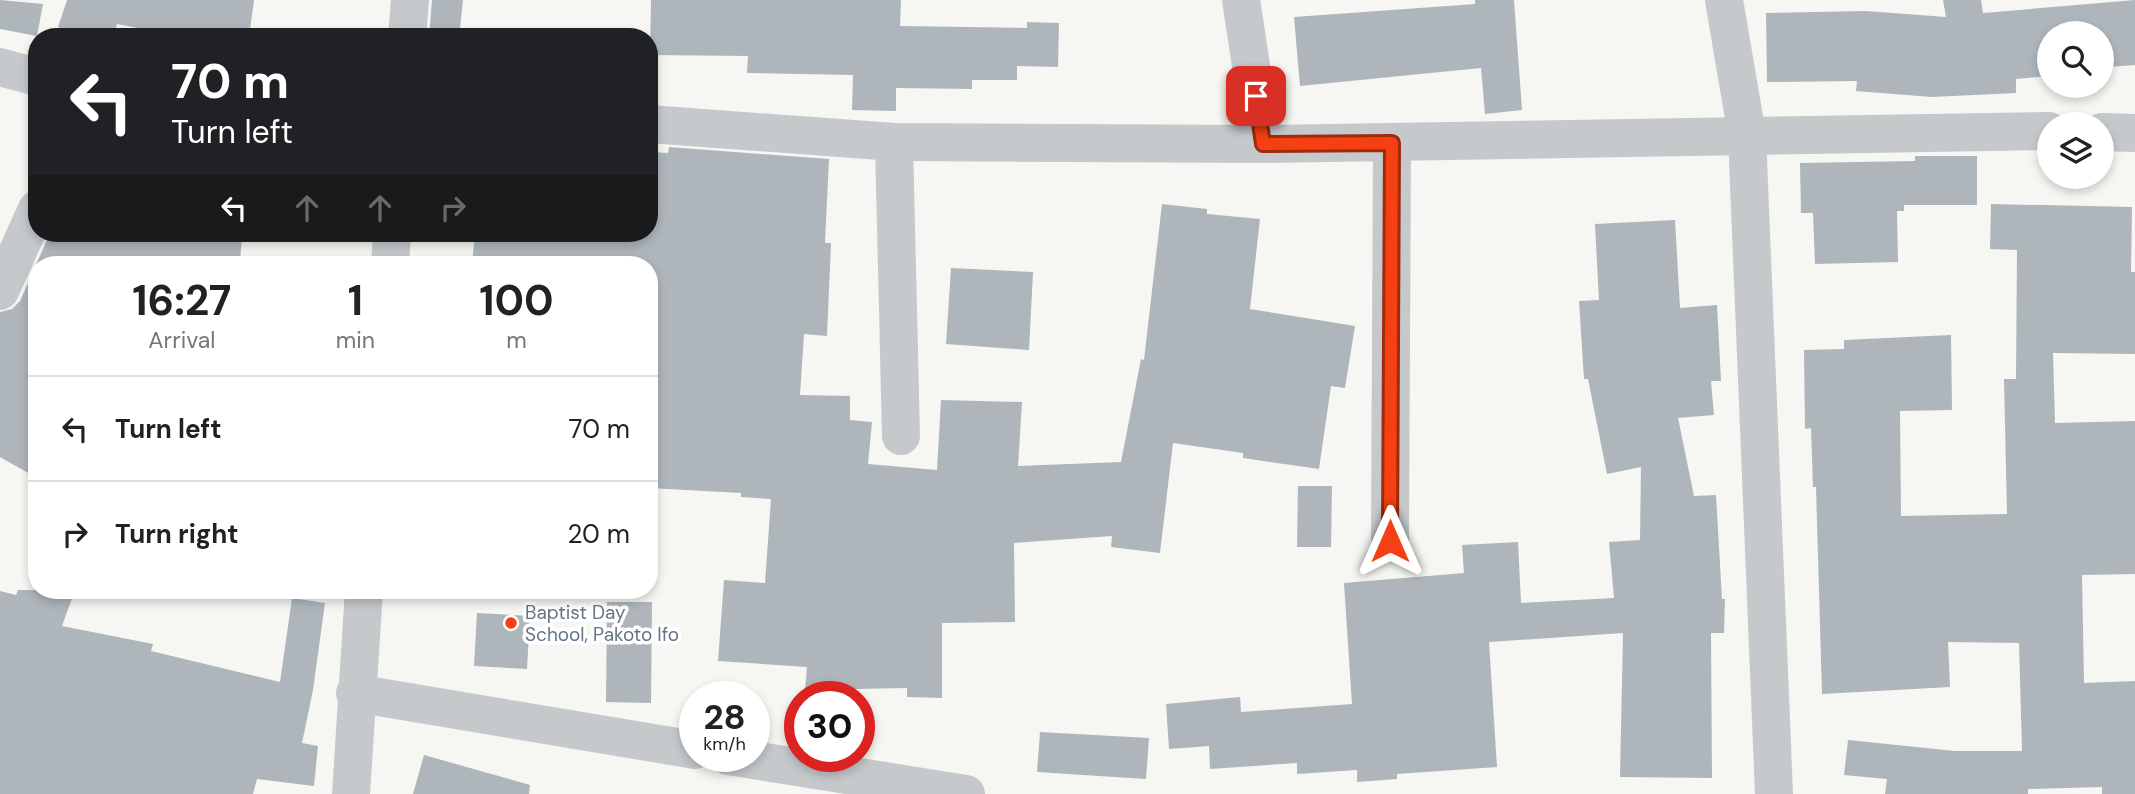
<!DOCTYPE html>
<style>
body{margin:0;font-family:"DM Sans",sans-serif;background:#f6f6f6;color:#222;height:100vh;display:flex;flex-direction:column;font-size:26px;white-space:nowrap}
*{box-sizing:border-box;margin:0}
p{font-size:23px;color:#767676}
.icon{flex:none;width:38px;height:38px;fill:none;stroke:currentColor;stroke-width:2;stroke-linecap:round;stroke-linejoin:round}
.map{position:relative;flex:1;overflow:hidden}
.details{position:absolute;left:28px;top:256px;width:630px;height:343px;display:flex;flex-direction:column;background:#fff;border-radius:28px;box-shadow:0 4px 10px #0003}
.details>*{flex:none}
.top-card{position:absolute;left:28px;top:28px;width:630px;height:214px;border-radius:28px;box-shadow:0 4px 10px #0003;background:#202124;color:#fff;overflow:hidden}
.fabs{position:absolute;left:2037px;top:21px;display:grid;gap:14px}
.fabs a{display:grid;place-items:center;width:77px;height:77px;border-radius:50%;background:#fff;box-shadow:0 4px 10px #0003;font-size:35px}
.speed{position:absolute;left:679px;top:681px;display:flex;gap:14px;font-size:35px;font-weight:700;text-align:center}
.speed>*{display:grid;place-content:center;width:91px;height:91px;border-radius:50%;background:#fff;box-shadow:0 4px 10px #0003;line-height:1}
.speed small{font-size:18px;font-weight:400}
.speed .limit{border:10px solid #d22;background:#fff;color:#111}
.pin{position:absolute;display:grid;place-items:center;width:60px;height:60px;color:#fff;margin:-30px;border-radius:14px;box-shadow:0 4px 10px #0006}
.me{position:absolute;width:77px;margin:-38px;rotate:0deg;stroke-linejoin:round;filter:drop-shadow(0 0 5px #0008)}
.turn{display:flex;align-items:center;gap:24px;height:147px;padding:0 28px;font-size:32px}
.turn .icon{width:91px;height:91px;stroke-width:2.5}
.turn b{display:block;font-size:49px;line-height:60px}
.lanes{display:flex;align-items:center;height:66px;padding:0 28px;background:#0003;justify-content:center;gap:35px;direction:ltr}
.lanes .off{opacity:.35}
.eta{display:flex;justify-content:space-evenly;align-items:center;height:119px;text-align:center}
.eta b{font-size:42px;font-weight:700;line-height:49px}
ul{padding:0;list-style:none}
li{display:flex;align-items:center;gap:21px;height:105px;padding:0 28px;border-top:2px solid #e0e0e0}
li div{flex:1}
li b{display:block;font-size:26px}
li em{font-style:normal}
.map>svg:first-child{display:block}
.building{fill:#aeb6bc}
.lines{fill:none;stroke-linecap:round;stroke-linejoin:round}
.minor{stroke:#c5c9cc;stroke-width:38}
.route-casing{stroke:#9f2a0c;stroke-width:18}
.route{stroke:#f54013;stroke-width:12}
.poi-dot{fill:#f54013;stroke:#fff;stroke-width:2.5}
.labels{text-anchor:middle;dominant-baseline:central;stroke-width:7;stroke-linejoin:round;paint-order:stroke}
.poi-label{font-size:19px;fill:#627786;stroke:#fff;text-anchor:start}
</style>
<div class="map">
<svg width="2135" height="794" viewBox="0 0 2135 794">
<rect width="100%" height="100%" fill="#f6f6f2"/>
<!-- building -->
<g class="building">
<polygon points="0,0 43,4 37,36 0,29"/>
<polygon points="67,0 254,0 249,37 184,37 117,24 113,37 88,37 58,27"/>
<polygon points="432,0 463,0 459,37 429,37"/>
<polygon points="651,0 901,0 900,26 1027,28 1027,22 1059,23 1058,67 1017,66 1017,80 972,80 972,89 896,88 896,111 852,110 853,75 747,73 748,56 650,55"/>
<polygon points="1475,0 1514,0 1522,110 1485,114 1481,68 1300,86 1294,17 1475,4"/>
<polygon points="1943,0 1981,0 1983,13 2135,0 2135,65 2108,67 2108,71 2102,71 2102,33 2049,33 2049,76 2016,79 2016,93 1932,97 1856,91 1857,81 1767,82 1766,13 1866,11 1946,17"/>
<polygon points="669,147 829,159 825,243 831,243 827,336 804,334 800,395 850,396 850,420 872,422 868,464 937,470 941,400 1022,402 1018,466 1121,462 1141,359 1144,360 1162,204 1207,209 1207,214 1260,219 1250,309 1355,326 1345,388 1331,386 1319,469 1243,458 1243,453 1173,443 1160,553 1111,547 1112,536 1014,543 1015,622 942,623 942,698 907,697 907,688 805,690 807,667 718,661 724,580 765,583 771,499 741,497 741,493 649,488 649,368 654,294 649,294 649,264 472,264 475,233 649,233 649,152 668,153"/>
<polygon points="1915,156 1977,156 1977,205 1904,205 1904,211 1897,211 1898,262 1815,264 1813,213 1801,213 1800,163 1915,161"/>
<polygon points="1991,204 2132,207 2131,272 2135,272 2135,354 2053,353 2055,423 2135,421 2135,574 2082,575 2084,683 2135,681 2135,794 2102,794 2102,787 2028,789 2028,794 1885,794 1887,779 1844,775 1848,740 1955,751 2022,751 2019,643 1948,642 1950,687 1822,694 1816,487 1813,487 1811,428 1805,429 1804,350 1844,349 1844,340 1951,335 1952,410 1900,411 1901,516 2007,514 2004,379 2016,379 2017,250 1990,249"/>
<polygon points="1675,220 1680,308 1717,305 1721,381 1711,381 1714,415 1678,418 1694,496 1716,495 1722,599 1725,599 1724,633 1711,633 1712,778 1620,777 1623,633 1489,642 1497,767 1397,774 1397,779 1357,782 1357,770 1297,774 1297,763 1210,769 1209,746 1169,749 1166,704 1240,697 1241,712 1352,704 1344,583 1464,573 1462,545 1518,542 1521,603 1614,598 1609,542 1640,540 1641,467 1607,474 1588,379 1584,379 1579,301 1599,300 1595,224"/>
<polygon points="50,233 242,233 240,264 37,264 37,478 0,457 0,312 12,309 20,301"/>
<polygon points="951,268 1033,272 1029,350 946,344"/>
<polygon points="1298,486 1332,486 1331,547 1297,547"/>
<polygon points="18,590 75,590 62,626 153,644 151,651 280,682 292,598 325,603 313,690 302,743 318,746 314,786 257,779 253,794 0,794 0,591 16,595"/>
<polygon points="607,602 652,602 651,703 606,702"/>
<polygon points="477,613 530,616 527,669 474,666"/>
<polygon points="1040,732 1149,738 1146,779 1037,772"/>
<polygon points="424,755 530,785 529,794 413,794"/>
</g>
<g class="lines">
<!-- minor -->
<g class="minor">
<polyline points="1241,0 1263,144"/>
<polyline points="1724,0 1747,135 1774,794"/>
<polyline points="407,37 410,0"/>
<polyline points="0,67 37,77"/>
<polyline points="649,124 894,142 1263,144 2049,131"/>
<polyline points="2102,132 2135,133"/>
<polyline points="894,142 901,436"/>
<polyline points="390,264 392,233"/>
<polyline points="0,291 37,209"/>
<polyline points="1390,541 1392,143"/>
<polyline points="355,693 695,750"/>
<polyline points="728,756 966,794"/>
<polyline points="351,794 364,590"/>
</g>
</g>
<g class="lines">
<defs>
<polyline id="route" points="1256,96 1263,144 1392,143 1390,541"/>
</defs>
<!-- route casing -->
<use href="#route" class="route-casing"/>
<!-- route -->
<use href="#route" class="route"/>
</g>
<!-- markers -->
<circle class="poi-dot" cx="511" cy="623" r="7"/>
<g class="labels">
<!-- poi labels -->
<g class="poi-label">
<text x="525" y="612">Baptist Day<tspan x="525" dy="22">School, Pakoto Ifo</tspan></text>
</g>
</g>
</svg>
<div class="fabs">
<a><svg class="icon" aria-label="search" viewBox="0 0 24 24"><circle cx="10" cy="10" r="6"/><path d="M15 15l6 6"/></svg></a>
<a><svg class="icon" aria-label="layers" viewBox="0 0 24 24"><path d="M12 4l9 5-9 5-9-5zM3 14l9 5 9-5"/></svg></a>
</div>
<div class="speed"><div>28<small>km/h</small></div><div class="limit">30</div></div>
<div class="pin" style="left:1256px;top:96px;background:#d93025"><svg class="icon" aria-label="arrive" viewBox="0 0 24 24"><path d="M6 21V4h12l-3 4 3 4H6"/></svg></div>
<svg class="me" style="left:1390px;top:541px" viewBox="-20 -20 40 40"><path d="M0-17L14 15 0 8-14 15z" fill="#f54013" stroke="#fff" stroke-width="4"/></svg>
<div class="top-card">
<div class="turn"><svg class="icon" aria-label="left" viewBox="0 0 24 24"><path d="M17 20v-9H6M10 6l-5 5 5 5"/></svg><div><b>70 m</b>Turn left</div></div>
<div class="lanes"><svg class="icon" aria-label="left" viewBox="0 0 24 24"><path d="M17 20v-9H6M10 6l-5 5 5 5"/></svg><svg class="icon off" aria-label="ahead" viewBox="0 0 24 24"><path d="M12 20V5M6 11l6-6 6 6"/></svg><svg class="icon off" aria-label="ahead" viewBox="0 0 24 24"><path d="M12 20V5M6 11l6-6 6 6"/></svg><svg class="icon off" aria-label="right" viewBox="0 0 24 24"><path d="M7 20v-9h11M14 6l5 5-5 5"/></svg></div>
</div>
<section class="details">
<div class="eta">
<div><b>16:27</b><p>Arrival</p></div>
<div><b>1</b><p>min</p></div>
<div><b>100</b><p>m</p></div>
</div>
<ul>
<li><svg class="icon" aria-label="left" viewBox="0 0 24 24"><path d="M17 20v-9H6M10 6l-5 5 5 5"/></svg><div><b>Turn left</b></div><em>70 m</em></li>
<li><svg class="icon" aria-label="right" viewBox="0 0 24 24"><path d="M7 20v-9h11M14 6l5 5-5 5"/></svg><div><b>Turn right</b></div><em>20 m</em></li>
</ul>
</section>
</div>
